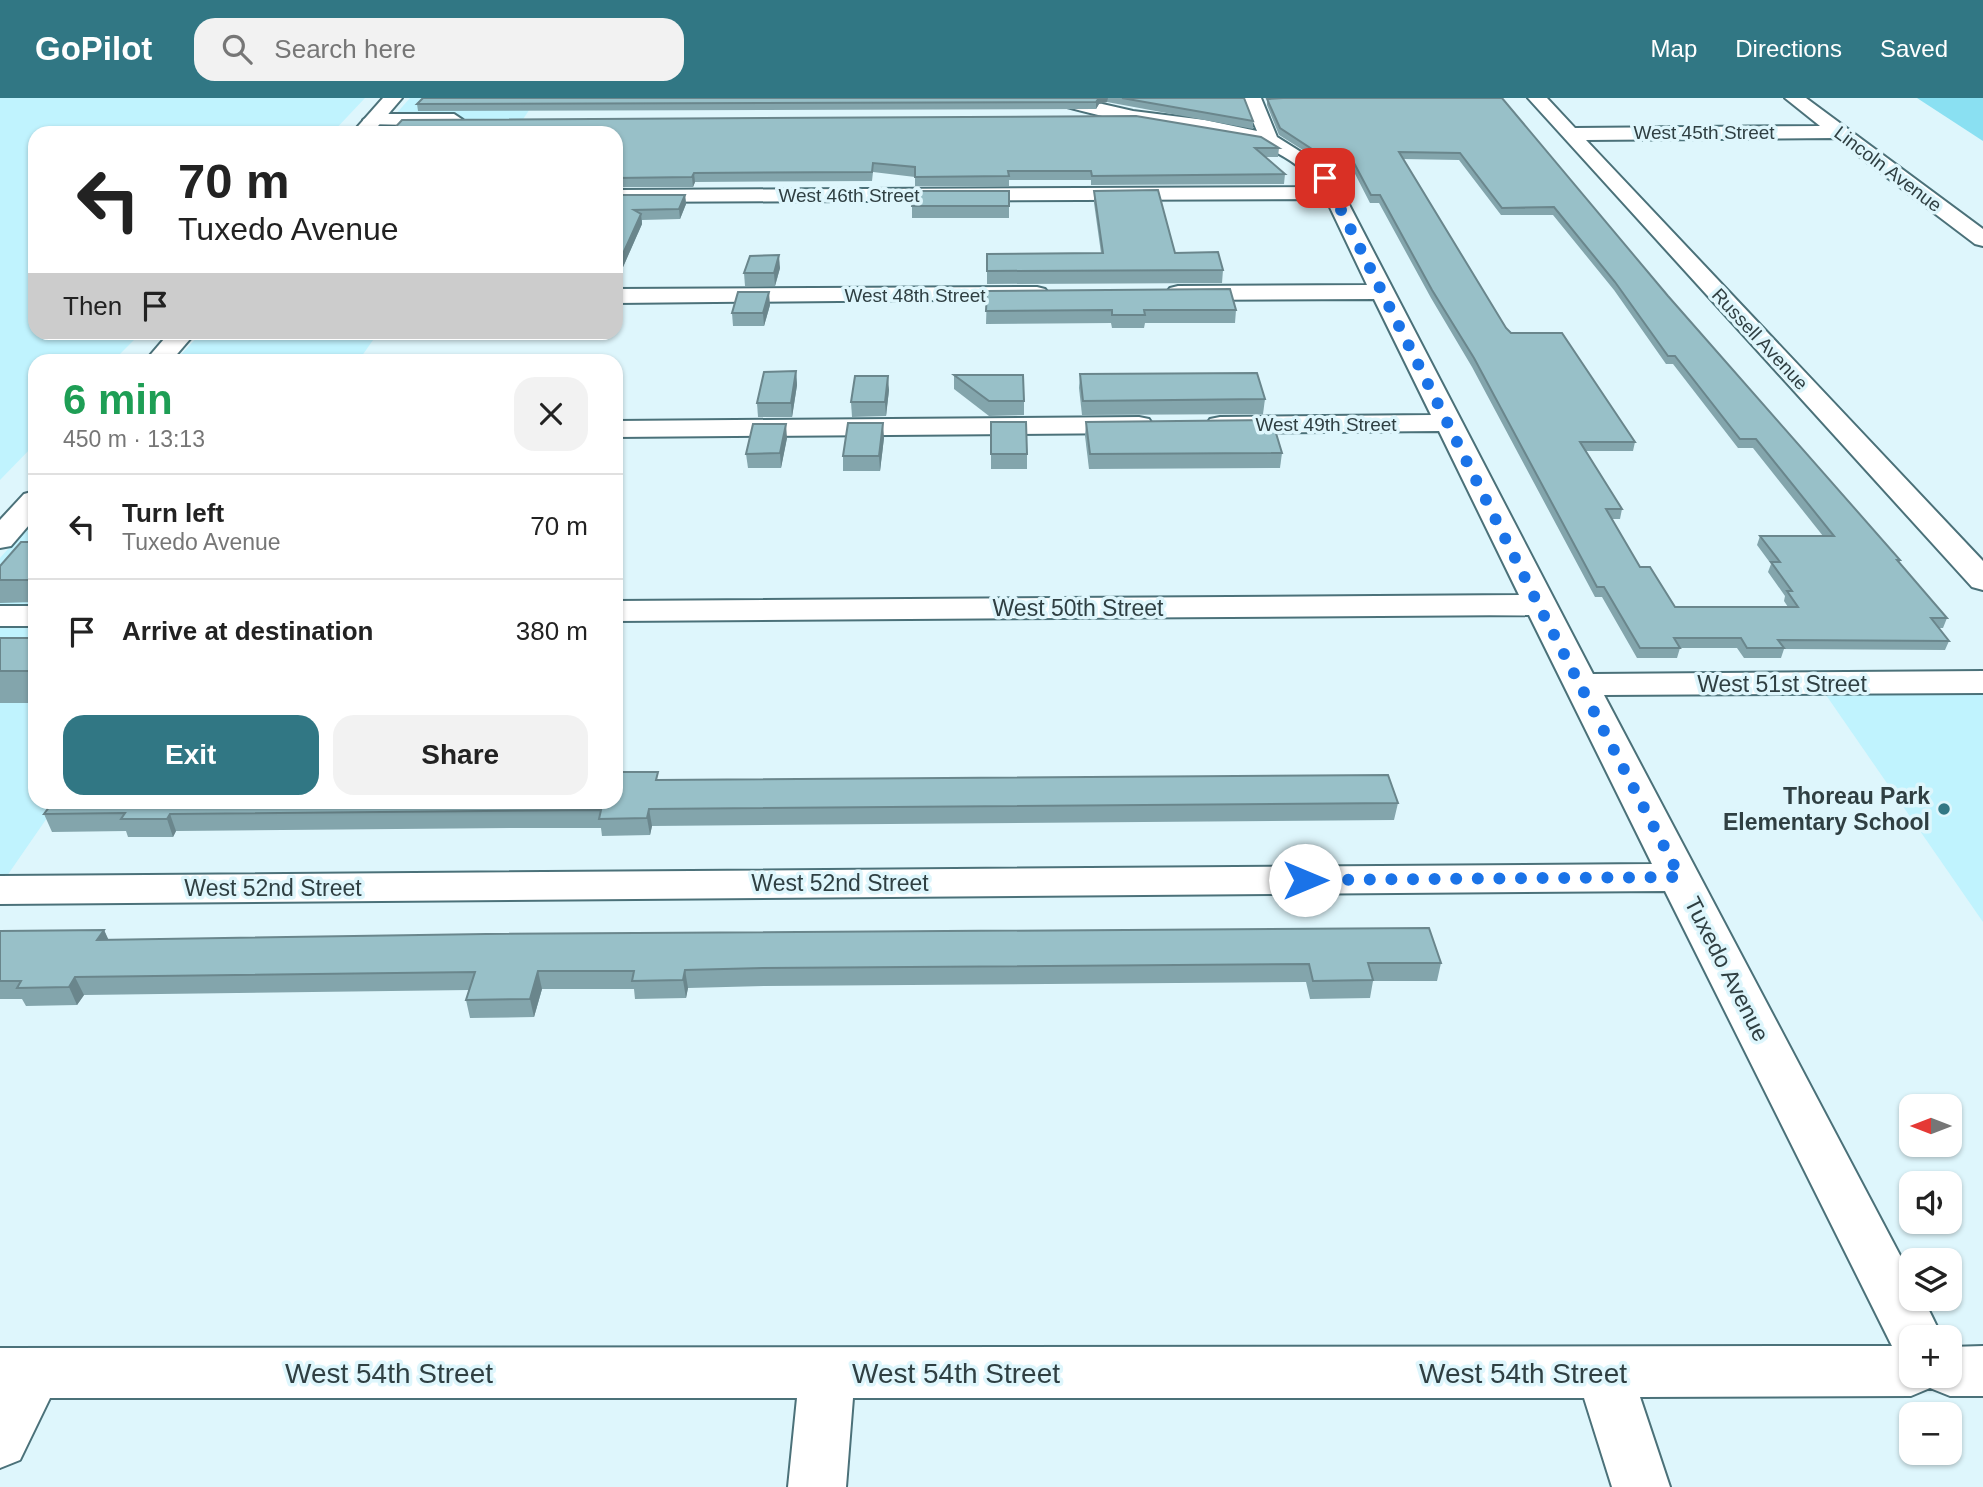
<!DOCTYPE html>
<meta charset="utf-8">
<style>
body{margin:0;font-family:Helvetica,sans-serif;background:#f2f2f2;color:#222;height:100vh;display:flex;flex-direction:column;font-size:26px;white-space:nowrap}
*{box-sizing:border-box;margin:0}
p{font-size:23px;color:#767676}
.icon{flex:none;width:38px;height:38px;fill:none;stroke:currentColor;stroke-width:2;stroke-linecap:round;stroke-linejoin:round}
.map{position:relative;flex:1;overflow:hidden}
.sheet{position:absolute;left:28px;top:256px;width:595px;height:455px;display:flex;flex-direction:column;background:#fff;border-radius:21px;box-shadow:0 2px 5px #0004}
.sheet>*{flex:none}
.guide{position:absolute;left:28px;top:28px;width:595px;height:214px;border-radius:21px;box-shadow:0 2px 5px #0004;background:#fff;color:#222;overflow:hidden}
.needle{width:46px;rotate:270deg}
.buttons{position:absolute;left:1899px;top:996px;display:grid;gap:14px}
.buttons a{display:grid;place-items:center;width:63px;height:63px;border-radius:14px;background:#fff;box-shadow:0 2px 5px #0004;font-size:35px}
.pin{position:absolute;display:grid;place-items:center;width:60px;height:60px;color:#fff;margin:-30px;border-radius:14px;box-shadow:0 4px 10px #0006}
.me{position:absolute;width:77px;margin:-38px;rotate:90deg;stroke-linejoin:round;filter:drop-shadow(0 0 5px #0008)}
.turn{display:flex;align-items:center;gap:24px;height:147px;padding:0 35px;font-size:32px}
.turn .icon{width:91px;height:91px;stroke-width:2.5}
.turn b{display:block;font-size:49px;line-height:60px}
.then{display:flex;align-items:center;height:66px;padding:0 35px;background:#0003;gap:14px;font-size:26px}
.round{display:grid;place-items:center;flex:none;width:74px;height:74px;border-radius:21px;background:#f2f2f2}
.head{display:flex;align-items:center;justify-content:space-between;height:119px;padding:0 35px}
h1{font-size:42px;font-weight:600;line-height:52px;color:#1e9e55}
.button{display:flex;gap:14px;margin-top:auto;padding:14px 35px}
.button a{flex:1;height:80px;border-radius:21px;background:#317784;color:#fff;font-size:28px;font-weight:600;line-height:80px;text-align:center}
.button a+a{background:#f2f2f2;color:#222}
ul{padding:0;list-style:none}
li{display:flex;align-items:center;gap:21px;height:105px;padding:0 35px;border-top:2px solid #e0e0e0}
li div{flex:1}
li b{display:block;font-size:26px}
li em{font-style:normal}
header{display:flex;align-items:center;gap:42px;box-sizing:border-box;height:98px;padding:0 35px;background:#317784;color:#fff}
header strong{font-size:33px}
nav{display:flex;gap:38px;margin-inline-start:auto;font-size:24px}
.search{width:490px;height:63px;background:#f2f2f2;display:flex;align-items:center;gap:18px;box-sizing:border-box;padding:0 24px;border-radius:21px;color:#767676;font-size:26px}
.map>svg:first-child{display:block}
.built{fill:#c0f3fe}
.green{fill:#8ae0f2}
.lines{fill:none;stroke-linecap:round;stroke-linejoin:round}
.minor-casing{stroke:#4b7179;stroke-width:4}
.major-casing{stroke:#4b7179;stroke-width:4}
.minor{fill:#fff;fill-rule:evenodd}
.major{fill:#fff;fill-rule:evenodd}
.wall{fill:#83a5ac;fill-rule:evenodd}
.shaded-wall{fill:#6a868c}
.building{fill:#98c0c8;stroke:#6a868c;stroke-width:2;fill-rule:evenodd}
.route{stroke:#1a73e8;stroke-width:12;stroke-dasharray:0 21.6}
.poi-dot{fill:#317784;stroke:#def6fc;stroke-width:2.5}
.labels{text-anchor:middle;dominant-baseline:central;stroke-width:7;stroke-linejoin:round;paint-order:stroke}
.far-street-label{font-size:19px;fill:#2f3f42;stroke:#def6fc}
.street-label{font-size:23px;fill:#2f3f42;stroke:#def6fc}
.poi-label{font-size:23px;font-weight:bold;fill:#2f3f42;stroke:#def6fc;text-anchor:end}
.near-street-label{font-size:28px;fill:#2f3f42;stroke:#def6fc}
</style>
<header>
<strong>GoPilot</strong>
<div class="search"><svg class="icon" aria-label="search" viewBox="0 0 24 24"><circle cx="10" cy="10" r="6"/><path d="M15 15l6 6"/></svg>Search here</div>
<nav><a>Map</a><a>Directions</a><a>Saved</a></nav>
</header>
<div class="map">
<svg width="1983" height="1389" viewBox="0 0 1983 1389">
<rect width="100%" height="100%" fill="#def6fc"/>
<!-- built -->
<g class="built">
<polygon points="0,0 365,0 332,35 35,35 35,234 141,235 114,262 35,262 35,346 0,382"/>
<polygon points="410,0 537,0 514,35 379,35"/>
<polygon points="201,235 201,234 378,235 359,262 176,262"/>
<polygon points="35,421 35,704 58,704 0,788 0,460"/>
<polygon points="1826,597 1983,597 1983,824"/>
</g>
<!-- green -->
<polygon class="green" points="1917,0 1983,0 1983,43"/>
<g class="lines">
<defs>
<g id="minor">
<path d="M 1044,0 L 1076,0 L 1133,13 L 1205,22 L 1257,33 L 1243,0 L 1261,0 L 1277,39 L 1320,66 L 1343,95 L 1593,576 L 1983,573 L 1983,595 L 1604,597 L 1911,1178 L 1911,1200 L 1923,1200 L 1942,1239 L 1911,1239 L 1911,1278 L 1950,1278 L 1950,1249 L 1983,1248 L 1983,1298 L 1950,1298 L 1930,1290 L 1911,1298 L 1640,1299 L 1670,1389 L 1612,1389 L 1584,1300 L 853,1300 L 846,1389 L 788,1389 L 797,1300 L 50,1300 L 20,1362 L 0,1370 L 0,1250 L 1892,1248 L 1665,793 L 0,806 L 0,778 L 1652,766 L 1529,517 L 616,523 L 616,503 L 1519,497 L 1439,333 L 1220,335 L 1210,333 L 1206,327 L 1210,321 L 1220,319 L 1431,317 L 1374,201 L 1178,202 L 1170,200 L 1166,195 L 1170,190 L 1178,188 L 1367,187 L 1326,101 L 616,104 L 616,92 L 1319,89 C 1275,33 1200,35 1136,25 C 1106,20 1076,11 1047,4 Z"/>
<polygon points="1528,0 1547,0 1575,30 1820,28 1785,0 1806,0 1983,131 1983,148 1975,146 1835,40 1586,42 1983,463 1983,492 1972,489"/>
<polygon points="372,16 454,16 463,22 454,28 365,26 363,22"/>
<polygon points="1037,189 1045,191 1049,196 1045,201 616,205 616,191"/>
<polygon points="1139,319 1149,321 1153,327 1149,333 1139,335 616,339 616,323"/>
<rect x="0" y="508" width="35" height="20"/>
</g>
<g id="major">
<polygon points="383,0 402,0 372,35 352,35"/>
<polygon points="170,234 196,234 172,262 146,262"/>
<polygon points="35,393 35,420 11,448 0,450 0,422 24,396"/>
</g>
</defs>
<!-- minor casing -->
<use href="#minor" class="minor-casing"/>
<!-- major casing -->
<use href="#major" class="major-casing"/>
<!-- minor -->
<use href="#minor" class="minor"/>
<!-- major -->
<use href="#major" class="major"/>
</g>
<!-- wall -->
<g class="wall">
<polygon points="423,0 1244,0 1253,23 1253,31 1107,4 1099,6 1096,11 418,13 417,6"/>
<path d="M 1280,0 L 1502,0 L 1668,198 L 1900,462 L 1899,465 L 1947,520 L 1943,530 L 1939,530 L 1949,543 L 1945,552 L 1784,551 L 1781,560 L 1744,560 L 1737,550 L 1680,550 L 1677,560 L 1637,560 L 1602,499 L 1595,499 L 1472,269 L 1431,200 L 1379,105 L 1370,105 L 1352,70 L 1348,70 L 1342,59 L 1314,59 L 1279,37 L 1267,7 L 1267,1 ZM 1403,61 L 1459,62 L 1501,117 L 1553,117 L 1614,192 L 1666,266 L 1673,266 L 1738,350 L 1753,350 L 1823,438 L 1760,438 L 1757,447 L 1771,466 L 1768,474 L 1785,498 L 1784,503 L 1788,509 L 1675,509 L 1640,469 L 1612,421 L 1620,421 L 1622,411 L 1586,353 L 1633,353 L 1635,344 L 1506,230 Z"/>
<polygon points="616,35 1279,50 1278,59 1266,59 1285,76 1284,86 1091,87 1091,82 1009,82 1009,88 915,88 915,79 873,74 872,83 695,84 693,89 616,89"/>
<polygon points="1009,93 1009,120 912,120 912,108"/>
<polygon points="1094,93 1175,155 1223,172 1222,185 987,186 987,156 1101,155 1094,105"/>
<polygon points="616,97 685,97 686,106 680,121 642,122 642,126 616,185"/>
<polygon points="780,170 775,188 745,188 744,175"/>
<polygon points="987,193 1236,212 1235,225 1145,225 1144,230 1112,230 1111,225 986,226"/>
<polygon points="770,207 764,228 733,228 732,215"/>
<polygon points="796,273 797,287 792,319 758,319 757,305"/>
<polygon points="1080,276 1265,301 1263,316 1082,317 1079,290"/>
<polygon points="954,277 1024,303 1024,317 989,318 954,291"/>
<polygon points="889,292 886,318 852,319 851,304"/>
<polygon points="991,324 1027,356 1027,371 991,371"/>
<polygon points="1086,324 1282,355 1280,370 1089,371 1085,338"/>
<polygon points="787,340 781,370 748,370 746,356"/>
<polygon points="884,340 880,373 843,373 843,358"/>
<polygon points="35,444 35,504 0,505 0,468"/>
<rect x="0" y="540" width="35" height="65"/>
<polygon points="659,682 1398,705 1394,722 652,728 650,737 602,738 601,730 516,730 176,733 173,739 128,739 126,733 52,734 44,716"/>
<polygon points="104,832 108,842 1441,865 1437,883 1373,883 1370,900 1310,901 1306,884 765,888 688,890 686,900 635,901 634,891 542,891 534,919 470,920 466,902 469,892 84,897 77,907 26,908 22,901 0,901 0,833"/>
</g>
<!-- shaded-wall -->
<g class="shaded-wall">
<polygon points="1099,0 1108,0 1107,4 1099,6 1096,11 1096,4"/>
<polygon points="694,75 695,84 693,89 692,79"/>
<polygon points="685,97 686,106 680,121 679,111"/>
<polygon points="641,116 642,126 616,185 616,171"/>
<polygon points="779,157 780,170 775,188 774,175"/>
<polygon points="769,194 770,207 764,228 763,215"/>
<polygon points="796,273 797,287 792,319 791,305"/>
<polygon points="888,278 889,292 886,318 885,304"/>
<polygon points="883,325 884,340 880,373 879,358"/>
<polygon points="786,326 787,340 781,370 780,355"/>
<polygon points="649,711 652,728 650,737 647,720"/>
<polygon points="170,716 176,733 173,739 167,721"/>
<polygon points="104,832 112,849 97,842"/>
<polygon points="685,872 688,890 686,900 683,882"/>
<polygon points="538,873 542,891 534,919 530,901"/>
<polygon points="75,879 84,897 77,907 69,889"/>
</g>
<!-- building -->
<g class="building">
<polygon points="423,0 1099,0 1096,4 417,6"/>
<polygon points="1122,0 1244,0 1253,23"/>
<path d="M 1283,0 L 1502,0 L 1668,198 L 1900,462 L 1897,462 L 1947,520 L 1931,520 L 1949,543 L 1778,542 L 1784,550 L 1747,550 L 1741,540 L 1674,540 L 1680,550 L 1640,550 L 1604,489 L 1597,489 L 1474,260 L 1432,192 L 1380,97 L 1371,97 L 1353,63 L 1348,63 L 1342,53 L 1315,53 L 1280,30 L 1267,1 ZM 1399,54 L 1460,55 L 1502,110 L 1554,109 L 1615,184 L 1668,258 L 1675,258 L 1740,341 L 1756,341 L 1834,438 L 1760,438 L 1780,464 L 1771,464 L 1792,493 L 1787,493 L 1798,509 L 1675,509 L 1650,469 L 1640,469 L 1606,411 L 1622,411 L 1580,344 L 1635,344 L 1562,235 L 1511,235 L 1506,230 Z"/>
<polygon points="1136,18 1261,39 1279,50 1255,50 1285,76 1092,78 1091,73 1008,73 1009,78 915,79 915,69 873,65 872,74 694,75 692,79 616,80 616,35 390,35 402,22"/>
<polygon points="1158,92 1175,155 1218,154 1223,172 987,173 987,156 1103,155 1094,93"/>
<polygon points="913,93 1009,93 1009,108 912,108"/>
<polygon points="616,97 685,97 679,111 634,112 641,116 616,171"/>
<polygon points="779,157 774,175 744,175 750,158"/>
<polygon points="1230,191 1236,212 1144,212 1145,217 1112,217 1112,212 986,213 987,193"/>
<polygon points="738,194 769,194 763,215 732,215"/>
<polygon points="796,273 791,305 757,305 764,274"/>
<polygon points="1257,275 1265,301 1083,303 1080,276"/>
<polygon points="954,277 1023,277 1024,303 989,303"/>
<polygon points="855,278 888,278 885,304 851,304"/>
<polygon points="1272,322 1282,355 1090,356 1086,324"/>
<polygon points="991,324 1026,324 1027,356 991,356"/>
<polygon points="848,325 883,325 879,358 843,358"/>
<polygon points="753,326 786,326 780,355 746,356"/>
<polygon points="21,444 35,444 35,482 0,482 0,468"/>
<rect x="0" y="540" width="35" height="33"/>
<polygon points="616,674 658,674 656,682 1388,677 1398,705 649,711 647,720 599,721 601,712 170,716 167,721 121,721 125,715 44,716 53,704 616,704"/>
<polygon points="1429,830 1441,865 1368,865 1373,882 1313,883 1309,866 763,870 685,872 683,882 632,883 634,873 538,873 530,901 466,902 475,874 75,879 69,889 17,890 21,883 0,883 0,833 104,832 97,842 486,836"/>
</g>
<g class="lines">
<!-- route -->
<polyline class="route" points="1305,782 1680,779 1539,508 1325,80"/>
</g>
<!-- markers -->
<circle class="poi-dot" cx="1944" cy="711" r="7"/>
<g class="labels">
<!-- far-street labels -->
<g class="far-street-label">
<text x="1704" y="34">West 45th Street</text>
<text transform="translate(1888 71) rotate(37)">Lincoln Avenue</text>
<text x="849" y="97">West 46th Street</text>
<text x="915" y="197">West 48th Street</text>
<text transform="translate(1760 241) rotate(47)">Russell Avenue</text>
<text x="1326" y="326">West 49th Street</text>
</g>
<!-- street labels -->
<g class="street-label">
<text x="1078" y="510">West 50th Street</text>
<text x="1782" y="586">West 51st Street</text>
<text x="840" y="785">West 52nd Street</text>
<text x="273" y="790">West 52nd Street</text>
<text transform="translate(1727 871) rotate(63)">Tuxedo Avenue</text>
</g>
<!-- poi labels -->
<g class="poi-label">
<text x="1930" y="698">Thoreau Park<tspan x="1930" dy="26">Elementary School</tspan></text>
</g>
<!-- near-street labels -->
<g class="near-street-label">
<text x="389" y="1275">West 54th Street</text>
<text x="956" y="1275">West 54th Street</text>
<text x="1523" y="1275">West 54th Street</text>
</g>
</g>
</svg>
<div class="buttons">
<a><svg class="needle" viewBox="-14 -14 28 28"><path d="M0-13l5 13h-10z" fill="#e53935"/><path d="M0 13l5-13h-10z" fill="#767676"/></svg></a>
<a><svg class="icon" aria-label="sound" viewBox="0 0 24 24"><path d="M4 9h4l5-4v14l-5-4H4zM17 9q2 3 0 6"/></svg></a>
<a><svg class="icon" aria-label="layers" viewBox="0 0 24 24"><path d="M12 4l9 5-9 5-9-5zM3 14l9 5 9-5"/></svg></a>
<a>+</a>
<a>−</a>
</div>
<div class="pin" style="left:1325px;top:80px;background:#d93025"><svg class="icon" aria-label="arrive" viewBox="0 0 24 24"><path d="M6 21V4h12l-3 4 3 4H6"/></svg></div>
<svg class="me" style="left:1305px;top:782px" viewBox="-20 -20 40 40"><circle r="19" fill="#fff"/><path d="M0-13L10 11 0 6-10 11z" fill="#1a73e8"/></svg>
<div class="guide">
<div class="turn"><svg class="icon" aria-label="left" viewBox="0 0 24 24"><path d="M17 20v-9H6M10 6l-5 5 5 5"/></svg><div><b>70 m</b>Tuxedo Avenue</div></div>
<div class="then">Then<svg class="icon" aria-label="arrive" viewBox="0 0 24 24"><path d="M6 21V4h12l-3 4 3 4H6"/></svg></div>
</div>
<section class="sheet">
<div class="head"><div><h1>6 min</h1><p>450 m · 13:13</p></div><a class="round"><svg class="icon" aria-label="close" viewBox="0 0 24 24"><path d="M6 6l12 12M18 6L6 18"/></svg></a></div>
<ul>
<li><svg class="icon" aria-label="left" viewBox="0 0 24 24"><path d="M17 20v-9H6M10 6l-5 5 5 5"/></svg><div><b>Turn left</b><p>Tuxedo Avenue</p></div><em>70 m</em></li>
<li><svg class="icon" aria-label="arrive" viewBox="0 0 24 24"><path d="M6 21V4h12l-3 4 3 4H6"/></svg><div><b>Arrive at destination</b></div><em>380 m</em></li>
</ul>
<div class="button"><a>Exit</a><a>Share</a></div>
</section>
</div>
